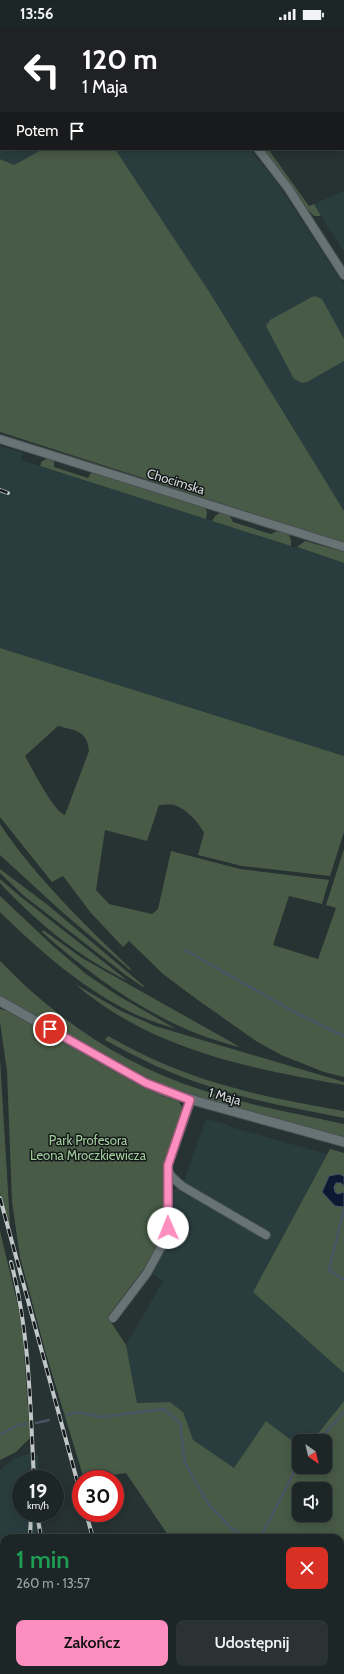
<!DOCTYPE html>
<html lang="pl">
<meta charset="utf-8">
<style>
body{margin:0;font-family:Cabin,sans-serif;background:#2a3232;color:#f1f3f6;height:100vh;display:flex;flex-direction:column;font-size:15px;white-space:nowrap}
*{box-sizing:border-box;margin:0}
p{font-size:13px;color:#a0a5a7}
.icon{flex:none;width:22px;height:22px;fill:none;stroke:currentColor;stroke-width:2;stroke-linecap:round;stroke-linejoin:round}
.map{position:relative;flex:1;overflow:hidden}
.side{position:absolute;left:0px;top:1506px;width:344px;height:140px;display:flex;flex-direction:column;background:#1d2626;border-radius:12px 12px 0 0;box-shadow:0 2px 10px #0003,0 0 0 1px #3b4343}
.side>*{flex:none}
.top-card{position:absolute;left:0px;top:0px;width:344px;height:122px;box-shadow:0 2px 10px #0003,0 0 0 1px #3b4343;background:#202124;color:#fff;overflow:hidden}
.needle{width:26px;rotate:146deg}
.fabs{position:absolute;left:292px;top:1406px;display:grid;gap:8px}
.fabs a{display:grid;place-items:center;width:40px;height:40px;border-radius:8px;background:#1d2626;box-shadow:0 2px 10px #0003,0 0 0 1px #3b4343;font-size:20px}
.speed{position:absolute;left:12px;top:1442px;display:flex;gap:8px;font-size:20px;font-weight:700;text-align:center}
.speed>*{display:grid;place-content:center;width:52px;height:52px;border-radius:50%;background:#1d2626;box-shadow:0 2px 10px #0003,0 0 0 1px #3b4343;line-height:1}
.speed small{font-size:10px;font-weight:400}
.speed .limit{border:6px solid #d22;background:#fff;color:#111}
.pin{position:absolute;display:grid;place-items:center;width:34px;height:34px;color:#fff;margin:-17px;border:2px solid #fff;border-radius:50%;box-shadow:0 1px 4px #0007}
.me{position:absolute;width:44px;margin:-22px;rotate:359deg;stroke-linejoin:round;filter:drop-shadow(0 0 3px #0008)}
.turn{display:flex;align-items:center;gap:14px;height:84px;padding:0 16px;font-size:18px}
.turn .icon{width:52px;height:52px;stroke-width:2.5}
.turn b{display:block;font-size:28px;line-height:34px}
.then{display:flex;align-items:center;height:38px;padding:0 16px;background:#0003;gap:8px;font-size:15px}
.round{display:grid;place-items:center;flex:none;width:42px;height:42px;border-radius:8px;background:#2a3232}
.summary{display:flex;align-items:center;justify-content:space-between;height:68px;padding:0 16px}
h1{font-size:24px;font-weight:600;line-height:30px;color:#1e9e55}
.primary-button{display:flex;gap:8px;margin-top:auto;padding:8px 16px}
.primary-button a{flex:1;height:46px;border-radius:8px;background:#fd8ec0;color:#111;font-size:16px;font-weight:600;line-height:46px;text-align:center}
.primary-button a+a{background:#2a3232;color:#f1f3f6}
.status{display:flex;justify-content:space-between;align-items:center;height:28px;padding:0 20px;background:#1d2626;direction:ltr}
.status svg{height:11px;fill:currentColor}
.map>svg:first-child{display:block}
.built{fill:#2a3d3e}
.green{fill:#485b46;fill-rule:evenodd}
.water{fill:#0d1932;stroke:#485364}
.lines{fill:none;stroke-linecap:round;stroke-linejoin:round}
.stream{stroke:#485364;stroke-width:2.5}
.minor-casing{stroke:#474f50;stroke-width:10}
.tertiary-casing{stroke:#474f50;stroke-width:11}
.minor{stroke:#677374;stroke-width:8}
.tertiary{stroke:#677374;stroke-width:9}
.rail-casing{stroke:#c1c8c8;stroke-width:4}
.rail{stroke:#141819;stroke-width:2.5;stroke-dasharray:8;stroke-linecap:butt}
.route-casing{stroke:#a45c7d;stroke-width:10}
.route{stroke:#fd8ec0;stroke-width:7}
.labels{text-anchor:middle;dominant-baseline:central;stroke-width:3;stroke-linejoin:round;paint-order:stroke}
.street-label{font-size:13px;fill:#d3dada;stroke:#141819}
.park-label{font-size:13px;fill:#a0cc9b;stroke:#141819}
</style>
<div class="status"><b>13:56</b><svg viewBox="0 0 49 12"><path d="M0 12V9h3v3zM5 12V6h3v6zM10 12V3h3v9zM15 12V0h3v12zM26 1h20v11H26zM47 4h2v5h-2z"/></svg></div>
<div class="map">
<svg width="344" height="1646" viewBox="0 0 344 1646">
<rect width="100%" height="100%" fill="#273232"/>
<!-- built -->
<g class="built">
<polygon points="0,0 65,1 1,1 1,121 43,121 14,137 0,131"/>
<polygon points="115,121 250,121 275,152 344,257 344,483 210,265"/>
<polygon points="344,163 344,224 314,176"/>
<polygon points="0,418 23,425 21,432 344,535 344,728 0,620"/>
<polygon points="206,1091 227,1096 227,1098 327,1126 253,1264 344,1345 344,1373 312,1413 299,1413 299,1418 266,1393 234,1441 192,1412 183,1384 170,1374 137,1375 126,1317 163,1253 150,1244 171,1209 173,1200 171,1167 173,1162 177,1159 181,1161"/>
<polygon points="29,1426 38,1426 39,1451 21,1451 21,1485 40,1485 45,1510 4,1510 4,1602 0,1595 0,1442 15,1430"/>
<polygon points="4,1620 4,1642 79,1642 80,1646 0,1646 0,1623"/>
</g>
<!-- green -->
<g class="green">
<polygon points="43,121 115,121 210,265 344,483 344,515 0,404 0,131 14,137"/>
<polygon points="264,121 268,121 309,178 314,176 321,188 314,188 306,180"/>
<polygon points="315,268 322,271 344,311 344,333 307,354 302,355 294,351 266,298 270,292 310,270"/>
<polygon points="49,430 54,432 54,439 88,450 92,443 205,479 207,484 206,491 40,438 42,433"/>
<polygon points="221,484 229,486 233,494 271,506 279,502 289,506 291,513 291,518 212,493 215,488"/>
<polygon points="305,513 344,524 344,535 297,519"/>
<path d="M 0,620 L 344,728 L 344,804 L 330,848 L 242,838 L 198,827 L 204,805 C 198,794 187,781 174,777 C 170,776 163,777 159,777 L 147,813 L 105,802 L 96,862 L 109,876 L 152,886 L 158,881 L 171,823 L 240,841 L 329,852 L 322,876 L 289,868 L 273,917 L 318,931 L 336,880 L 326,877 L 344,821 L 344,1049 L 324,1044 L 281,1027 L 256,1013 L 195,970 L 163,946 L 129,913 L 123,919 L 91,885 L 63,848 L 52,854 L 0,789 ZM 58,698 C 76,703 87,702 89,723 L 65,787 C 53,783 32,740 25,728 Z"/>
<path d="M 0,796 C 35,849 86,898 131,941 L 130,942 L 60,882 L 0,827 Z"/>
<polygon points="0,841 49,878 144,958 143,959 127,948 23,867 0,845"/>
<path d="M 0,851 L 21,869 L 128,953 C 79,929 37,895 0,855 Z"/>
<path d="M 0,868 L 53,918 L 86,946 L 117,967 L 176,1001 C 164,997 151,993 139,988 C 85,963 42,925 0,884 Z"/>
<path d="M 43,902 L 82,930 L 240,1019 C 166,1002 98,954 42,904 Z"/>
<path d="M 0,933 C 57,992 123,1037 202,1062 C 248,1077 297,1086 344,1096 L 344,1111 L 192,1068 L 163,1058 L 133,1044 L 0,969 Z"/>
<path d="M 75,956 L 121,983 L 155,998 L 344,1054 L 344,1057 C 248,1040 152,1022 75,956 Z"/>
<path d="M 0,981 L 12,984 L 128,1051 L 160,1066 L 178,1072 L 182,1079 L 181,1086 L 164,1137 L 165,1191 L 164,1201 L 158,1215 L 145,1239 L 109,1287 L 111,1294 L 126,1317 L 137,1375 L 170,1374 L 183,1384 L 193,1412 L 234,1440 L 266,1393 L 299,1418 L 299,1439 L 325,1439 L 325,1413 L 312,1413 L 344,1373 L 344,1646 L 276,1646 L 273,1642 L 340,1642 L 340,1510 L 170,1510 L 126,1445 L 84,1451 L 46,1326 L 20,1229 L 12,1174 L 7,1043 L 0,994 ZM 299,1461 L 325,1461 L 325,1487 L 299,1487 Z"/>
<path d="M 108,1008 C 147,1030 188,1048 231,1059 C 268,1070 306,1076 344,1083 L 344,1090 C 298,1081 252,1073 208,1058 C 172,1047 138,1030 105,1012 Z"/>
<polygon points="0,1031 10,1196 8,1196 0,1165"/>
<polygon points="330,1121 344,1125 344,1345 253,1264"/>
<polygon points="0,1203 18,1278 23,1309 30,1410 16,1424 0,1432"/>
</g>
<!-- water -->
<polygon class="water" points="339,1146 344,1148 344,1158 341,1155 336,1155 334,1159 335,1164 338,1166 344,1164 344,1179 335,1178 322,1164 329,1148"/>
<g class="lines">
<!-- stream -->
<g class="stream">
<polyline points="185,922 296,985 344,1008"/>
<polyline points="344,1181 329,1242 344,1252"/>
<polyline points="67,1387 76,1384 102,1389 164,1381 180,1395 185,1435 209,1477 231,1500 247,1510"/>
<polyline points="36,1395 49,1392"/>
<polyline points="0,1407 18,1397 26,1396"/>
<polyline points="318,1413 344,1384"/>
<polyline points="260,1510 299,1435"/>
<polyline points="340,1589 344,1593"/>
</g>
<defs>
<g id="minor">
<polyline points="77,0 79,1"/>
<polyline points="252,1 252,0"/>
<polyline points="343,76 344,76"/>
<polyline points="258,121 288,160 344,247"/>
<polyline points="0,411 344,519"/>
<polyline points="168,1143 172,1149 182,1158 266,1207"/>
<polyline points="113,1290 147,1245 165,1212 168,1196 168,1137 191,1072"/>
</g>
<polyline id="tertiary" points="0,973 131,1047 161,1062 203,1075 344,1114"/>
</defs>
<!-- minor casing -->
<use href="#minor" class="minor-casing"/>
<!-- tertiary casing -->
<use href="#tertiary" class="tertiary-casing"/>
<!-- minor -->
<use href="#minor" class="minor"/>
<!-- tertiary -->
<use href="#tertiary" class="tertiary"/>
<defs>
<g id="rail">
<polyline points="0,462 8,465"/>
<polyline points="0,1170 81,1467"/>
<path d="M 11,1234 C 30,1306 30,1378 34,1451"/>
<polyline points="37,1485 41,1510"/>
<polyline points="86,1485 93,1510"/>
<polyline points="30,1510 31,1485"/>
<polyline points="58,1642 59,1646"/>
<polyline points="73,1642 75,1646"/>
<polyline points="129,1642 130,1646"/>
</g>
</defs>
<!-- rail casing -->
<use href="#rail" class="rail-casing"/>
<!-- rail -->
<use href="#rail" class="rail"/>
</g>
<g class="lines">
<defs>
<polyline id="route" points="50,1001 146,1055 190,1072 168,1137 168,1200"/>
</defs>
<!-- route casing -->
<use href="#route" class="route-casing"/>
<!-- route -->
<use href="#route" class="route"/>
</g>
<g class="labels">
<!-- street labels -->
<g class="street-label">
<text transform="translate(176 453) rotate(17)">Chocimska</text>
<text transform="translate(225 1068) rotate(16)">1 Maja</text>
</g>
<!-- park labels -->
<g class="park-label">
<text x="88" y="1112">Park Profesora<tspan x="88" dy="15">Leona Mroczkiewicza</tspan></text>
</g>
</g>
</svg>
<div class="fabs">
<a><svg class="needle" viewBox="-14 -14 28 28"><path d="M0-13l5 13h-10z" fill="#e53935"/><path d="M0 13l5-13h-10z" fill="#a0a5a7"/></svg></a>
<a><svg class="icon" aria-label="sound" viewBox="0 0 24 24"><path d="M4 9h4l5-4v14l-5-4H4zM17 9q2 3 0 6"/></svg></a>
</div>
<div class="speed"><div>19<small>km/h</small></div><div class="limit">30</div></div>
<div class="pin" style="left:50px;top:1001px;background:#d93025"><svg class="icon" aria-label="arrive" viewBox="0 0 24 24"><path d="M6 21V4h12l-3 4 3 4H6"/></svg></div>
<svg class="me" style="left:168px;top:1200px" viewBox="-20 -20 40 40"><circle r="19" fill="#fff"/><path d="M0-13L10 11 0 6-10 11z" fill="#fd8ec0"/></svg>
<div class="top-card">
<div class="turn"><svg class="icon" aria-label="left" viewBox="0 0 24 24"><path d="M17 20v-9H6M10 6l-5 5 5 5"/></svg><div><b>120 m</b>1 Maja</div></div>
<div class="then">Potem<svg class="icon" aria-label="arrive" viewBox="0 0 24 24"><path d="M6 21V4h12l-3 4 3 4H6"/></svg></div>
</div>
<section class="side">
<div class="summary"><div><h1>1 min</h1><p>260 m · 13:57</p></div><a class="round" style="background:#d93025;color:#fff"><svg class="icon" aria-label="close" viewBox="0 0 24 24"><path d="M6 6l12 12M18 6L6 18"/></svg></a></div>
<div class="primary-button"><a>Zakończ</a><a>Udostępnij</a></div>
</section>
</div>
